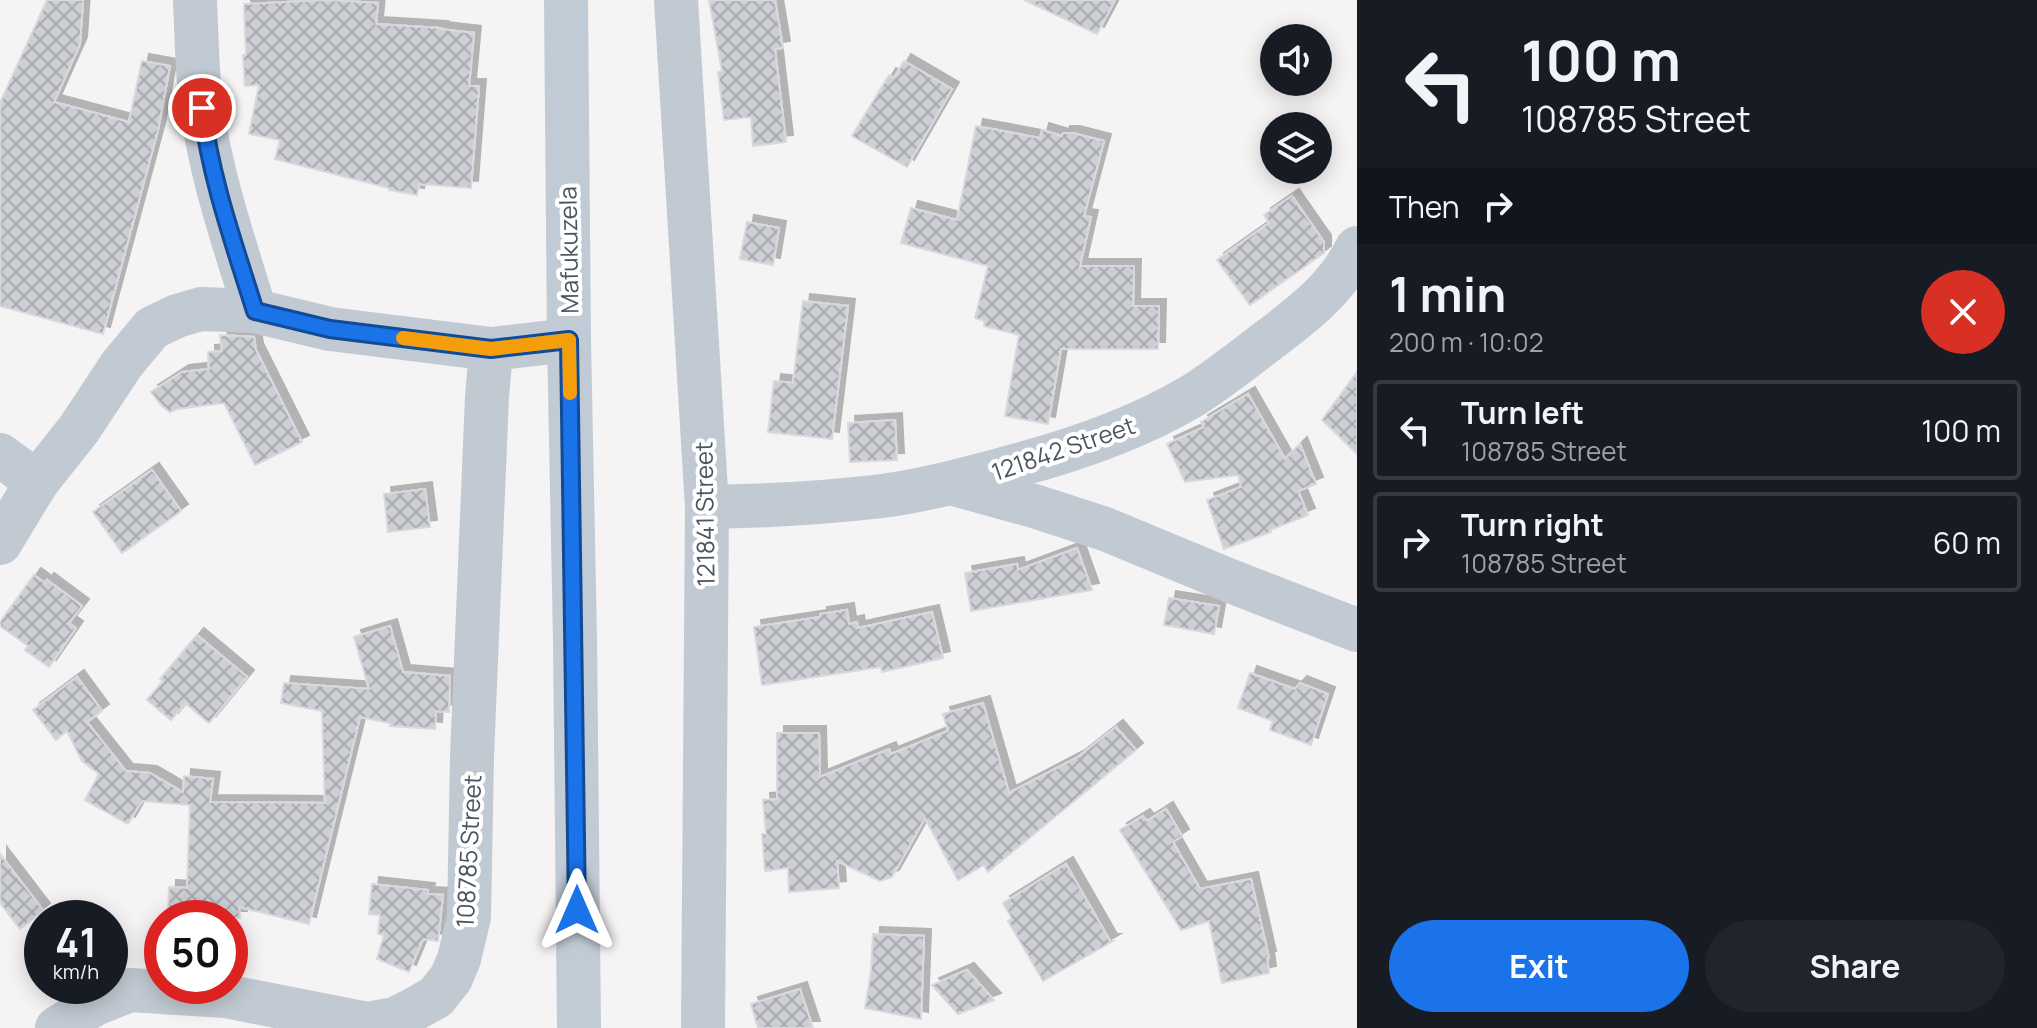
<!DOCTYPE html>
<meta charset="utf-8">
<style>
body{margin:0;font-family:Manrope,sans-serif;background:#20242c;color:#f1f3f6;height:100vh;display:flex;flex-direction:column;font-size:30px;white-space:nowrap}
*{box-sizing:border-box;margin:0}
p{font-size:26px;color:#9ea1a6}
.icon{flex:none;width:44px;height:44px;fill:none;stroke:currentColor;stroke-width:2;stroke-linecap:round;stroke-linejoin:round}
.map{position:relative;flex:1;overflow:hidden}
.details{display:flex;flex-direction:column;background:#171b24;width:680px}
.details>*{flex:none}
.guide{background:#171b24;color:#f1f3f6;overflow:hidden}
.buttons{position:absolute;left:1260px;top:24px;display:grid;gap:16px}
.buttons a{display:grid;place-items:center;width:72px;height:72px;border-radius:50%;background:#171b24;box-shadow:0 4px 20px #0003;font-size:40px}
.speed{position:absolute;left:24px;top:900px;display:flex;gap:16px;font-size:40px;font-weight:700;text-align:center}
.speed>*{display:grid;place-content:center;width:104px;height:104px;border-radius:50%;background:#171b24;box-shadow:0 4px 20px #0003;line-height:1}
.speed small{font-size:20px;font-weight:400}
.speed .limit{border:12px solid #d22;background:#fff;color:#111}
.pin{position:absolute;display:grid;place-items:center;width:68px;height:68px;color:#fff;margin:-34px;border:4px solid #fff;border-radius:50%;box-shadow:0 2px 8px #0007}
.me{position:absolute;width:88px;margin:-44px;rotate:0deg;stroke-linejoin:round;filter:drop-shadow(0 0 6px #0008)}
.turn{display:flex;align-items:center;gap:28px;height:168px;padding:0 32px;font-size:36px}
.turn .icon{width:104px;height:104px;stroke-width:2.5}
.turn b{display:block;font-size:56px;line-height:68px}
.then{display:flex;align-items:center;height:76px;padding:0 32px;background:#0003;gap:16px;font-size:30px}
.round{display:grid;place-items:center;flex:none;width:84px;height:84px;border-radius:42px;background:#20242c}
.overview{display:flex;align-items:center;justify-content:space-between;height:136px;padding:0 32px}
h1{font-size:48px;font-weight:700;line-height:60px}
.primary-button{display:flex;gap:16px;margin-top:auto;padding:16px 32px}
.primary-button a{flex:1;height:92px;border-radius:48px;background:#1a73e8;color:#fff;font-size:32px;font-weight:700;line-height:92px;text-align:center}
.primary-button a+a{background:#20242c;color:#f1f3f6}
ul{padding:0;list-style:none}
li{display:flex;align-items:center;gap:24px;height:100px;margin:0 16px 12px;padding:0 16px;border:4px solid #363941;border-radius:8px}
li div{flex:1}
li b{display:block;font-size:30px}
li em{font-style:normal}
main{display:flex;flex:1;min-height:0}
.map>svg:first-child{display:block}
.building{fill:url(#building-cross-hatch);stroke:#d7d9de;stroke-width:2;filter:url(#shadow)}
.lines{fill:none;stroke-linecap:round;stroke-linejoin:round}
.minor{stroke:#c1cad2;stroke-width:44}
.secondary{stroke:#c1cbd6;stroke-width:44}
.route-casing{stroke:#114b97;stroke-width:20}
.route{stroke:#1a73e8;stroke-width:14}
.slow{stroke:#f59e0b;stroke-width:14}
.labels{text-anchor:middle;dominant-baseline:central;stroke-width:8;stroke-linejoin:round;paint-order:stroke}
.street-label{font-size:24px;fill:#4a5661;stroke:#fff}
</style>
<main>
<div class="map">
<svg width="1357" height="1028" viewBox="0 0 1357 1028">
<defs>
<pattern id="building-cross-hatch" width="8" height="8" patternUnits="userSpaceOnUse" patternTransform="scale(2)"><rect width="8" height="8" fill="#cdcfd5"/><path d="M0 0l8 8M0 8l8-8" fill="none" stroke="#a8abb0"/></pattern>
<filter id="shadow"><feDropShadow dx="7" dy="-7" stdDeviation="0" flood-color="#0004"/></filter>
</defs>
<rect width="100%" height="100%" fill="#f5f3f3"/>
<!-- building -->
<g class="building">
<polygon points="47,0 83,0 80,44 54,102 129,122 142,61 170,66 158,130 103,334 0,306 0,103"/>
<polygon points="327,0 378,3 376,24 441,28 440,29 474,33 469,86 479,86 471,188 419,184 417,195 389,190 389,188 275,159 280,140 249,134 259,85 245,86 243,55 246,55 244,4"/>
<polygon points="709,0 775,0 783,48 775,49 786,142 753,146 751,117 724,120 718,72 722,71"/>
<polygon points="1024,0 1115,0 1097,34"/>
<polygon points="904,61 952,89 907,167 852,136 889,75 894,78"/>
<polygon points="976,126 1040,138 1042,130 1062,136 1063,133 1073,133 1104,141 1084,216 1091,217 1080,266 1134,266 1133,306 1159,306 1158,349 1061,349 1048,424 1005,416 1019,335 984,326 985,321 975,318 988,266 901,243 911,208 957,220"/>
<polygon points="1292,196 1324,242 1324,253 1250,305 1217,260 1269,223 1264,215"/>
<polygon points="747,222 779,228 773,265 740,259"/>
<polygon points="803,301 848,306 832,439 768,432 774,381 793,383"/>
<polygon points="220,335 254,337 256,350 302,442 255,465 224,403 177,409 170,412 162,406 151,392 182,372 209,369 208,352 222,351"/>
<polygon points="1357,372 1357,454 1322,420"/>
<polygon points="1248,394 1285,459 1300,444 1316,484 1298,491 1308,515 1270,530 1271,532 1224,549 1207,500 1241,487 1238,475 1185,482 1167,444 1204,427 1201,422"/>
<polygon points="895,420 897,460 850,462 848,423"/>
<polygon points="152,470 181,511 122,553 93,512"/>
<polygon points="425,489 430,527 388,532 384,494"/>
<polygon points="1077,548 1092,590 971,611 965,573 1017,564 1018,570"/>
<polygon points="34,575 45,583 47,580 82,606 69,623 76,628 49,667 25,650 28,646 0,626 0,622"/>
<polygon points="1169,598 1219,606 1214,634 1164,625"/>
<polygon points="847,610 849,624 857,622 858,628 932,612 943,658 882,672 881,667 762,685 754,627 820,617 820,614"/>
<polygon points="390,626 403,672 450,676 449,712 436,711 435,729 390,726 390,723 360,717 309,924 239,907 240,918 168,918 169,887 187,888 190,805 143,801 139,805 128,824 85,800 99,774 82,761 67,731 56,740 33,710 77,677 102,711 87,722 126,771 150,773 183,792 184,776 213,779 210,802 325,803 322,711 281,703 284,683 369,689 354,637"/>
<polygon points="197,635 247,677 209,723 185,703 171,720 147,700 163,681 160,679"/>
<polygon points="1250,673 1295,689 1300,683 1328,694 1311,745 1270,730 1273,721 1238,708"/>
<polygon points="983,703 1009,793 1078,757 1116,727 1136,750 988,872 984,865 958,880 925,818 892,877 880,881 837,861 839,888 789,892 788,868 765,871 762,834 766,834 763,800 777,799 777,733 819,733 820,777 889,749 891,754 948,731 943,714"/>
<polygon points="1166,809 1182,836 1173,842 1200,889 1251,879 1269,958 1267,958 1269,973 1222,983 1209,921 1181,930 1120,830 1143,816 1147,821"/>
<polygon points="0,854 43,910 20,929 0,903"/>
<polygon points="1066,864 1110,941 1113,941 1043,981 1008,921 1012,919 1003,903"/>
<polygon points="372,884 428,890 427,894 443,895 438,941 423,939 409,972 377,959 384,935 378,934 380,915 369,914"/>
<polygon points="873,934 924,936 921,1019 865,1008 871,972"/>
<polygon points="967,970 994,1000 958,1014 932,985"/>
<polygon points="800,989 813,1028 758,1028 751,1004"/>
</g>
<g class="lines">
<!-- minor -->
<g class="minor">
<path d="M 195,0 C 197,44 197,90 206,134 C 217,194 237,252 255,311"/>
<polyline points="676,0 707,507 703,1028"/>
<polyline points="0,455 37,482 0,543"/>
<polyline points="37,482 79,429 122,364 152,328 177,316 201,309 255,311 330,329 491,349 569,340"/>
<polyline points="954,484 1034,506 1105,529 1233,582 1357,630"/>
<path d="M 707,507 C 765,506 824,503 882,496 C 928,490 973,477 1018,465 C 1078,449 1138,428 1192,396 C 1216,381 1239,363 1261,346 C 1298,318 1336,291 1357,248"/>
<polyline points="57,1028 95,1004 130,990 225,996 368,1024 395,1019 413,1010 436,997 451,978 459,959 469,917 472,757 487,397 491,349"/>
</g>
<!-- secondary -->
<polyline class="secondary" points="566,0 569,340 575,639 579,1028"/>
</g>
<g class="lines">
<defs>
<path id="route" d="M 202,108 C 210,177 234,244 255,311 L 330,329 L 491,349 L 569,340 L 577,910"/>
</defs>
<!-- route casing -->
<use href="#route" class="route-casing"/>
<!-- route -->
<use href="#route" class="route"/>
<!-- slow -->
<polyline class="slow" points="403,338 491,349 569,340 570,393"/>
</g>
<g class="labels">
<!-- street labels -->
<g class="street-label">
<text transform="translate(568 250) rotate(-91)">Mafukuzela</text>
<text transform="translate(1063 448) rotate(-19)">121842 Street</text>
<text transform="translate(704 514) rotate(-91)">121841 Street</text>
<text transform="translate(468 851) rotate(-87)">108785 Street</text>
</g>
</g>
</svg>
<div class="buttons">
<a><svg class="icon" aria-label="sound" viewBox="0 0 24 24"><path d="M4 9h4l5-4v14l-5-4H4zM17 9q2 3 0 6"/></svg></a>
<a><svg class="icon" aria-label="layers" viewBox="0 0 24 24"><path d="M12 4l9 5-9 5-9-5zM3 14l9 5 9-5"/></svg></a>
</div>
<div class="speed"><div>41<small>km/h</small></div><div class="limit">50</div></div>
<div class="pin" style="left:202px;top:108px;background:#d93025"><svg class="icon" aria-label="arrive" viewBox="0 0 24 24"><path d="M6 21V4h12l-3 4 3 4H6"/></svg></div>
<svg class="me" style="left:577px;top:910px" viewBox="-20 -20 40 40"><path d="M0-17L14 15 0 8-14 15z" fill="#1a73e8" stroke="#fff" stroke-width="4"/></svg>
</div>
<section class="details">
<div class="guide">
<div class="turn"><svg class="icon" aria-label="left" viewBox="0 0 24 24"><path d="M17 20v-9H6M10 6l-5 5 5 5"/></svg><div><b>100 m</b>108785 Street</div></div>
<div class="then">Then<svg class="icon" aria-label="right" viewBox="0 0 24 24"><path d="M7 20v-9h11M14 6l5 5-5 5"/></svg></div>
</div>
<div class="overview"><div><h1>1 min</h1><p>200 m · 10:02</p></div><a class="round" style="background:#d93025;color:#fff"><svg class="icon" aria-label="close" viewBox="0 0 24 24"><path d="M6 6l12 12M18 6L6 18"/></svg></a></div>
<ul>
<li><svg class="icon" aria-label="left" viewBox="0 0 24 24"><path d="M17 20v-9H6M10 6l-5 5 5 5"/></svg><div><b>Turn left</b><p>108785 Street</p></div><em>100 m</em></li>
<li><svg class="icon" aria-label="right" viewBox="0 0 24 24"><path d="M7 20v-9h11M14 6l5 5-5 5"/></svg><div><b>Turn right</b><p>108785 Street</p></div><em>60 m</em></li>
</ul>
<div class="primary-button"><a>Exit</a><a>Share</a></div>
</section>
</main>
